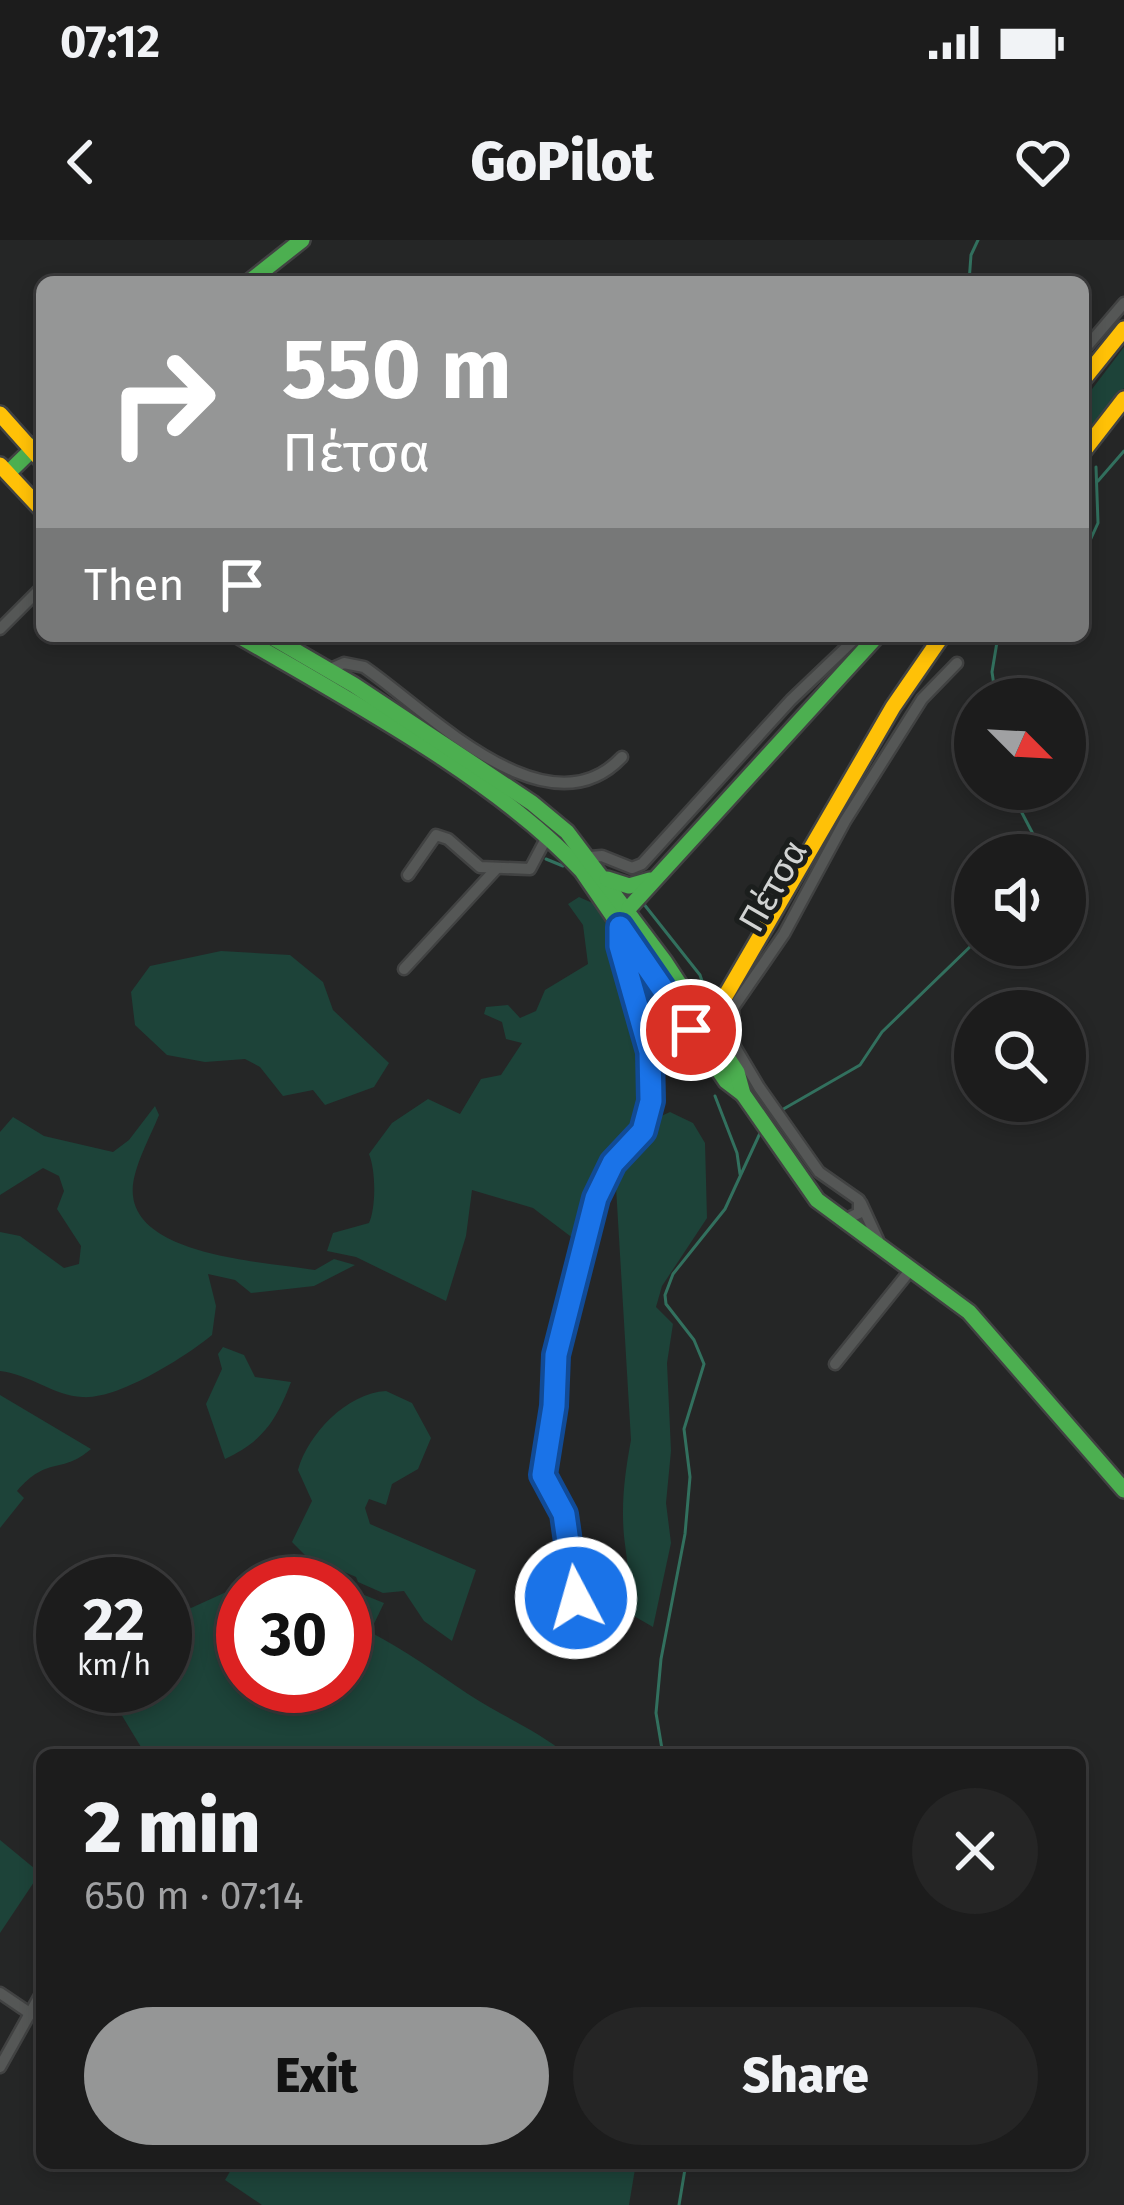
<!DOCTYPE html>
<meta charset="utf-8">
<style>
body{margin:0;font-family:"Fira Sans",sans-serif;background:#252525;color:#f1f3f6;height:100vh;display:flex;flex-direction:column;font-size:45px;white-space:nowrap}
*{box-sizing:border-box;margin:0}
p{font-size:39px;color:#a0a1a3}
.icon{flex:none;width:66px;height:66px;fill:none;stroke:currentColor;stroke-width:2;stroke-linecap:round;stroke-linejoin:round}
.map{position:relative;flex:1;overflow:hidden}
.drawer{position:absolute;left:36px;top:1509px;width:1050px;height:420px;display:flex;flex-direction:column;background:#1c1c1c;border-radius:18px;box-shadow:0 6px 18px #0003,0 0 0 3px #3a3a3b}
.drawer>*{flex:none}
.top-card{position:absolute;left:36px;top:36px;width:1053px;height:366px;border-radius:18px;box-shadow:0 6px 18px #0003,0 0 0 3px #3a3a3b;background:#959696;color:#fff;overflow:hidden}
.needle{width:78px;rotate:114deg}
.fabs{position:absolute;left:954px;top:438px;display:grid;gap:24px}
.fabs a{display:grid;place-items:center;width:132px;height:132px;border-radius:50%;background:#1c1c1c;box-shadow:0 6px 18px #0003,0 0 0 3px #3a3a3b;font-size:60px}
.speed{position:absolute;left:36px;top:1317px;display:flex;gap:24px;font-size:60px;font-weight:700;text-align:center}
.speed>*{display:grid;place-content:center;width:156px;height:156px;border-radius:50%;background:#1c1c1c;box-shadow:0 6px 18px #0003,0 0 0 3px #3a3a3b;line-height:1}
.speed small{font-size:30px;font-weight:400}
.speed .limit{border:18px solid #d22;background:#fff;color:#111}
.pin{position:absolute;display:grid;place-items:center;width:102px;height:102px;color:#fff;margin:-51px;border:6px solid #fff;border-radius:50%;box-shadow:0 3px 12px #0007}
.me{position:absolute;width:132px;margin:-66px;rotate:354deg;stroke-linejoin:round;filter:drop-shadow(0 0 9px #0008)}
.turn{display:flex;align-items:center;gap:42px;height:252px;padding:0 48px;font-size:54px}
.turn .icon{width:156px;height:156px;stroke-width:2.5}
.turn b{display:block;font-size:84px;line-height:102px}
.then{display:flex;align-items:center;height:114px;padding:0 48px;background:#0003;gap:24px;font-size:45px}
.round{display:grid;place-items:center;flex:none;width:126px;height:126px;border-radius:63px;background:#252525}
.head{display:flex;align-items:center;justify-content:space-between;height:204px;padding:0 48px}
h1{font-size:72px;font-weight:800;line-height:90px}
.button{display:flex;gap:24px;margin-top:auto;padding:24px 48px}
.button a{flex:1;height:138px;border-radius:72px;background:#959696;color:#111;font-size:48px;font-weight:800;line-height:138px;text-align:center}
.button a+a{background:#252525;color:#f1f3f6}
.status{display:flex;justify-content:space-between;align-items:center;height:84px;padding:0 60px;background:#1c1c1c;direction:ltr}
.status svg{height:33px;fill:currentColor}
header{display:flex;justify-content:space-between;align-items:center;height:156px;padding:0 48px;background:#1c1c1c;font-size:54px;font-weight:800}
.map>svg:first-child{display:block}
.green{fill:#1d4339}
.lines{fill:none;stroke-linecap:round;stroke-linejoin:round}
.stream{stroke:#32705e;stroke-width:3}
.street-casing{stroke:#414242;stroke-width:15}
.fast-casing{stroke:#414242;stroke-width:20}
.slow-casing{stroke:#414242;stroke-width:20}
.street{stroke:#555756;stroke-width:10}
.fast{stroke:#4caf50;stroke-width:15}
.slow{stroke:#ffc107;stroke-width:15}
.route-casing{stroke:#114b97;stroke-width:30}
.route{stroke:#1a73e8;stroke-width:21}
.labels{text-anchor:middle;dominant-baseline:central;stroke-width:10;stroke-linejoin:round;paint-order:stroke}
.street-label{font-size:36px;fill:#d1d3d2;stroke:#1b1e1d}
</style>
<div class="status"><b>07:12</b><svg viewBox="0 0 49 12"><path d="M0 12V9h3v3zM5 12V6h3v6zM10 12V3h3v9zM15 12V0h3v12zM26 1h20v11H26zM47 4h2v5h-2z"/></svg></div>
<header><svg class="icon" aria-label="back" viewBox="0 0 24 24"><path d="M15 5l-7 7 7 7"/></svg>GoPilot<svg class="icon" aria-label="heart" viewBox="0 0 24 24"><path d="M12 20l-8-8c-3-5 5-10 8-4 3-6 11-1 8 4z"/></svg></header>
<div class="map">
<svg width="1124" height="1965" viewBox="0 0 1124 1965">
<rect width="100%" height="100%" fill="#252626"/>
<!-- green -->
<g class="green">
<polygon points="1124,107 1124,148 1083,201 1083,161"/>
<path d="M 579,657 L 597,665 L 610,690 L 646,828 L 641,886 L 613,916 L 582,1005 L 533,968 L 472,950 L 466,996 L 446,1061 L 356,1017 L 327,1011 L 333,993 L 369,983 C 376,968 376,931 369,914 L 392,883 L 428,859 L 460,874 L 481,839 L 501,835 L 522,803 L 506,799 L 502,782 L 484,774 L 486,767 L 508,765 L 520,778 L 536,771 L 545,750 L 588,724 L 583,685 L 568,664 Z"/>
<polygon points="221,711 290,715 323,742 333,770 389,823 374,847 325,865 313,850 283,856 260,827 245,819 205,822 167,815 135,785 131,752 150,726"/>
<path d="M 155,866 L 159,875 C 150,898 130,932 133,956 C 140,1017 268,1022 315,1030 L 334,1019 L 355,1025 L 314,1046 L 251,1053 L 235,1040 L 208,1034 L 216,1066 L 212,1095 C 185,1117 118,1160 82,1157 C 55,1156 29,1134 0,1131 L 0,992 L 20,996 L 64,1028 L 79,1024 L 81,1006 L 57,969 L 64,951 L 59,936 L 43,928 L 0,955 L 0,892 L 13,877 L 44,896 L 113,912 L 129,900 Z"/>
<path d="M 670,872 L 693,883 L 705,903 L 707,978 L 662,1046 L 656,1067 L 673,1084 L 667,1123 L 671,1211 L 666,1263 L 671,1303 L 653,1387 L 627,1372 C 632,1343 627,1324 624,1296 C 621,1263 625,1232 631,1200 L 615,930 L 646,905 L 659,877 Z"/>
<path d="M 223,1107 L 244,1115 L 255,1137 L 291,1142 C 276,1181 263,1201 225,1219 L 206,1164 L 222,1129 L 218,1114 Z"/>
<path d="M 386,1151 L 412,1163 L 431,1198 L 418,1229 L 392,1244 L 386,1265 L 369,1259 L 365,1268 L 370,1284 L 476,1330 L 452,1401 L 424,1381 L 404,1351 L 383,1353 L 358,1342 L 356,1337 L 305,1315 L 292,1302 L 312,1261 L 298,1230 C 308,1194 347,1153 386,1151 Z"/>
<path d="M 0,1155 L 91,1209 C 61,1235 48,1215 17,1251 L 24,1258 L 0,1288 Z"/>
<path d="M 260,1325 L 286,1344 L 243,1344 L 243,1446 L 345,1446 L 347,1348 L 384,1363 L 370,1392 C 405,1410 435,1432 468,1454 C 501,1476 537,1490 567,1515 L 141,1515 L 144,1512 L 118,1469 L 128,1446 L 165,1446 L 165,1347 L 191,1368 L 235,1348 Z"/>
<polygon points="0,1600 40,1633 0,1693"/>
<polygon points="235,1923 636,1923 629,1965 262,1965 225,1940"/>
</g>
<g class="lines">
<!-- stream -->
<g class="stream">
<polyline points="969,42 971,15 978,0"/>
<polyline points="1098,241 1124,211"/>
<polyline points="1083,316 1098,283 1096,227"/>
<polyline points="996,459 992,432 998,396"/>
<polyline points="1024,549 1021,571 1034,596 1025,615"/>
<polyline points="546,619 563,626"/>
<polyline points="643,663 700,735 706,753"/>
<polyline points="715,856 737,913 740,934"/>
<polyline points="780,871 860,825 882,792 975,702"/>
<polyline points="663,1515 656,1473 661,1419 685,1294 690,1237 684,1189 704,1124 694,1100 666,1064 665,1055 673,1034 725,969 761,891"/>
<polyline points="679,1965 686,1923"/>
</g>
<defs>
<g id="street">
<polyline points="1083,111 1124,63"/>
<polyline points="0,389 42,347"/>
<path d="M 328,430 L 344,423 L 364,427 C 427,470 547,597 622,517"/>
<polyline points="590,617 602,616 632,628 642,624 791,460 858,396"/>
<polyline points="408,635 436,595 448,599 480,627 530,629 548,595"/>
<polyline points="404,729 497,628"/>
<polyline points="861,963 878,1000"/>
<polyline points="842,981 859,973 859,960 819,932 759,847 734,805 733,768 784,694 845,581 922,459 957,423"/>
<polyline points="835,1124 912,1028"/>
<polyline points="581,1379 569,1291 543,1235 554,1166 556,1115 592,971 613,923 643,891 651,861 650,811 620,706 620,687"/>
<polyline points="0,1753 31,1774"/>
<polyline points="0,1827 42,1752"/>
</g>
<g id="fast">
<polyline points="249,42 302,0"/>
<polyline points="8,233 42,200"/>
<path d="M 239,396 C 347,459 498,540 582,631 L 726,841 L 743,854"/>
<polyline points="270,396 354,445 532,563 567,592 665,722 737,832 743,854 817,960 969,1072 1124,1250"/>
<polyline points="607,639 629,646 650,640"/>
<polyline points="629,668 877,396"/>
</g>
<g id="slow">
<polyline points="1083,140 1124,89"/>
<polyline points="0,174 42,221"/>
<polyline points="1083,212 1124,159"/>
<polyline points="0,225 42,270"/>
<polyline points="704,781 723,760 893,467 942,396"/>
</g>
</defs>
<!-- street casing -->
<use href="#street" class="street-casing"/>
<!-- fast casing -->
<use href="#fast" class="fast-casing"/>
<!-- slow casing -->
<use href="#slow" class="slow-casing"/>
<!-- street -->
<use href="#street" class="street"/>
<!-- fast -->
<use href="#fast" class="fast"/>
<!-- slow -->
<use href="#slow" class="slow"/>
</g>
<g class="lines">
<defs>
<polyline id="route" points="576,1358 564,1274 543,1235 554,1166 556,1115 596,958 613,923 643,891 651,861 650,812 620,706 620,687 691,790"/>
</defs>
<!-- route casing -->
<use href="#route" class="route-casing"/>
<!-- route -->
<use href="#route" class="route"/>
</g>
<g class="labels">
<!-- street labels -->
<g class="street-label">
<text transform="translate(773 646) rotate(-60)">Πέτσα</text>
</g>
</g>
</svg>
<div class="fabs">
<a><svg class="needle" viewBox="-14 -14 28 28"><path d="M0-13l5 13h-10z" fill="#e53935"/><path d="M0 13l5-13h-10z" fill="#a0a1a3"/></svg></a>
<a><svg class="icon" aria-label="sound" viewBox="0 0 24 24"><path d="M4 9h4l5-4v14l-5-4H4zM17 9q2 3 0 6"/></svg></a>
<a><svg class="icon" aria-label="search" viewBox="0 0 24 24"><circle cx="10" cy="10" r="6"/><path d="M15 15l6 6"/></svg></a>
</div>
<div class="speed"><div>22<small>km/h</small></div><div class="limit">30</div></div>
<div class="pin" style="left:691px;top:790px;background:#d93025"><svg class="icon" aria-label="arrive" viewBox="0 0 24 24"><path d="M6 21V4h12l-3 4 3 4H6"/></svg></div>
<svg class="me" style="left:576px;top:1358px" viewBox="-20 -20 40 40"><circle r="17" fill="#1a73e8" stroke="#fff" stroke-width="3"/><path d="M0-11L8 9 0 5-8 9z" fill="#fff"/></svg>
<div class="top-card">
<div class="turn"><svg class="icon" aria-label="right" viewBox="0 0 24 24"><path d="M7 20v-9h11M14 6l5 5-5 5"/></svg><div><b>550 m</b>Πέτσα</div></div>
<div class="then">Then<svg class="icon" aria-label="arrive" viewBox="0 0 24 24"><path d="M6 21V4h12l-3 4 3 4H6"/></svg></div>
</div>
<section class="drawer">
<div class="head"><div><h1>2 min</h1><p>650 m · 07:14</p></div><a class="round"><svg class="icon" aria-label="close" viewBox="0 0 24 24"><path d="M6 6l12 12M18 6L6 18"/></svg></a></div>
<div class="button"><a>Exit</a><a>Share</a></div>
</section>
</div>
